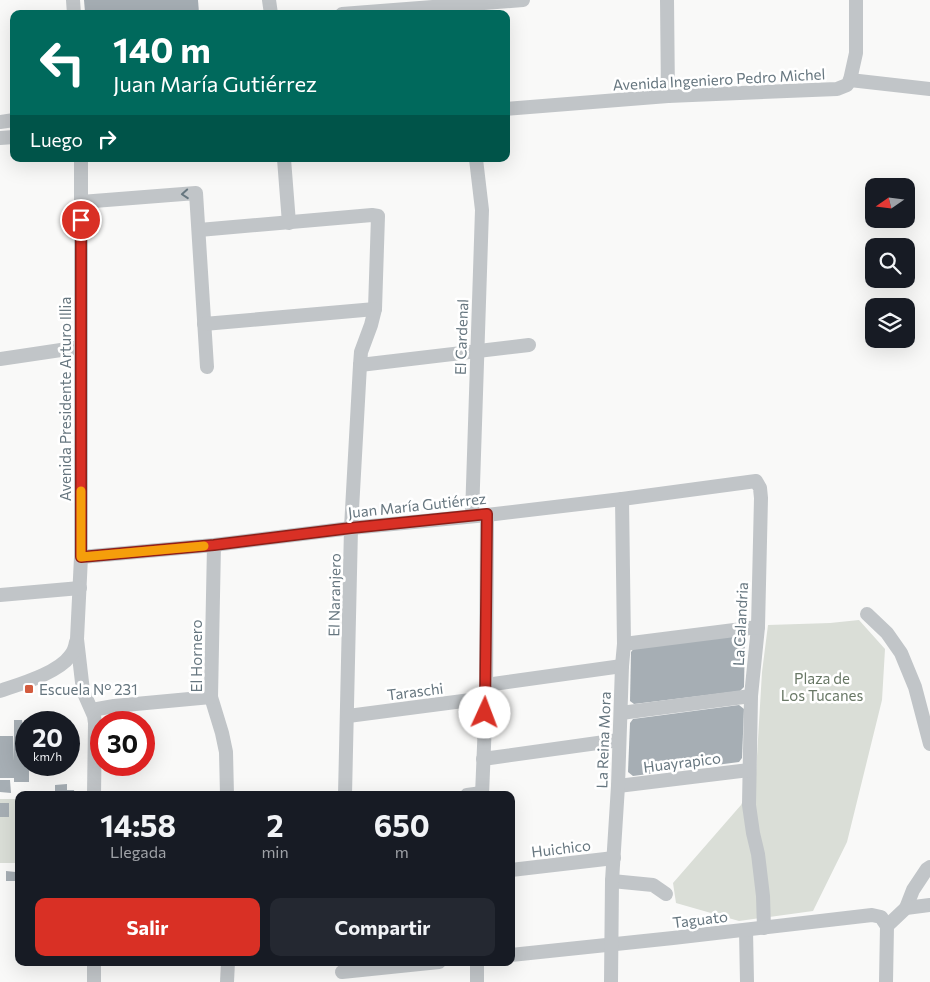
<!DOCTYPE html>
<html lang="es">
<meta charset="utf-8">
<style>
body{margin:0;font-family:Commissioner,sans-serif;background:#242831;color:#f1f3f6;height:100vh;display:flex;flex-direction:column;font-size:19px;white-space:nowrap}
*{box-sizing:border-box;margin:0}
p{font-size:16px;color:#9ea1a6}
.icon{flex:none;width:28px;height:28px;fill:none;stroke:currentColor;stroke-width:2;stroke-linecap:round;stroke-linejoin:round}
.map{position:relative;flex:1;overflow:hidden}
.side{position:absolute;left:15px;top:791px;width:500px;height:175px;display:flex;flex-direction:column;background:#171b24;border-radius:10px;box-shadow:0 5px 20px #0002}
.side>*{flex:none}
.top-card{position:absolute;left:10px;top:10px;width:500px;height:152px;border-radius:10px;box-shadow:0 5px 20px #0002;background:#00695c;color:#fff;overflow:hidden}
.needle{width:32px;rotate:256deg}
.fabs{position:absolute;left:865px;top:178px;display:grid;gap:10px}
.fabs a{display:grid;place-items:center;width:50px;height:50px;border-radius:10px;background:#171b24;box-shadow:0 5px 20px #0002;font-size:25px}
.speed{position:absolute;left:15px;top:711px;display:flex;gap:10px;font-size:25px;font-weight:700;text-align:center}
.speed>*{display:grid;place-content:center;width:65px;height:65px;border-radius:50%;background:#171b24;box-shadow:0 5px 20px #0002;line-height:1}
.speed small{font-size:12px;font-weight:400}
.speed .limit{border:8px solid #d22;background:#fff;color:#111}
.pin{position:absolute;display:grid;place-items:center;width:42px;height:42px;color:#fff;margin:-21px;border:2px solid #fff;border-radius:50%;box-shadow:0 1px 5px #0007}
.me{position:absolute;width:55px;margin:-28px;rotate:2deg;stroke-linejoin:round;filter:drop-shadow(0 0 4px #0008)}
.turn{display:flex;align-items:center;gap:18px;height:105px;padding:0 20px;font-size:22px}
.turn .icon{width:65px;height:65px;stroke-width:2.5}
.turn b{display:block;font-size:35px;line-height:42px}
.then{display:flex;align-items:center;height:48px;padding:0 20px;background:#0003;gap:10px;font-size:19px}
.eta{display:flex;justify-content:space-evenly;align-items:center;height:85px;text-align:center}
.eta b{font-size:30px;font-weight:700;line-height:35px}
.primary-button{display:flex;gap:10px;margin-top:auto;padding:10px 20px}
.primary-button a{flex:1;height:58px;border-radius:10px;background:#d93025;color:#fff;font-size:20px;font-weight:700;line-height:58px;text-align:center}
.primary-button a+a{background:#242831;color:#f1f3f6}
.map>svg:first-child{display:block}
.green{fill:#daded7}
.building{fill:#a6aeb4}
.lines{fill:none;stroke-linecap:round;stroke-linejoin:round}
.minor{stroke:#c1c5c8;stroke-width:14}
.oneway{stroke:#66767f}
.route-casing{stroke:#8d1f18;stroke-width:12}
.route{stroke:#d93025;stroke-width:9}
.slow{stroke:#f59e0b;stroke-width:9}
.poi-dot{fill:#d35b3e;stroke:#fff;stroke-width:2}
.labels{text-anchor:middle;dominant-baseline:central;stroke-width:5;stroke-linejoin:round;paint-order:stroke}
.street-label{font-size:15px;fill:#66767f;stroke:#fff}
.park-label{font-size:15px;fill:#697866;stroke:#fff}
.poi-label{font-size:15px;fill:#66767f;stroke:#fff;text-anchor:start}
</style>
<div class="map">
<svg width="930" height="982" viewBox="0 0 930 982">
<rect width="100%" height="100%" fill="#f9f9f8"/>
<!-- green -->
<g class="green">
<polygon points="859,620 885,649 882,700 847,842 813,911 739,921 676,903 673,883 741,805 756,773 762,672 768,625 830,623"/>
<rect x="0" y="799" width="19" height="64"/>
</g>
<!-- building -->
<g class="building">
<polygon points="84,0 198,0 199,13 88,14 85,12"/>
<polygon points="741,634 745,637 744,687 740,691 634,704 630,701 631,652 635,647"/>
<polygon points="739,705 744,709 742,758 739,762 633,776 628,772 630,723 633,719"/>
<polygon points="14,720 22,720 26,742 26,765 29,765 29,782 14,782 14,778 0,778 0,736 13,736 14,761"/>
<polygon points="0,780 10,780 11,793 0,792"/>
<polygon points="67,784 67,790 74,790 75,795 50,795 50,793 55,791 55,785"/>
<rect x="0" y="803" width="9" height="14"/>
<polygon points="16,863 19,863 19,885 16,885 16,881 6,881 6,871 16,872"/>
<polygon points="16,928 19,928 19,950 15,950"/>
</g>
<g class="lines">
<!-- minor -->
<g class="minor">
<polyline points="73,0 74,14"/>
<polyline points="269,0 271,14"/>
<polyline points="667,0 668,96"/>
<polyline points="342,14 523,0"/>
<polyline points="850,80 930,89"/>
<polyline points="506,109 668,96 837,89 847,85 850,80 856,53 856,0"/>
<polyline points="0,122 14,120"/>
<polyline points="0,138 14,137"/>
<polyline points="81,159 81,557 77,639 83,691 94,716 95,723 94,795"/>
<polyline points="284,159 289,223"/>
<polyline points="81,202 196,193 207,367"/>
<polyline points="199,230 372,215 378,216 375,309 371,325 361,352 360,365 351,528 345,795"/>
<polyline points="204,324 375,309"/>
<polyline points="0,359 81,347"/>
<polyline points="360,365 529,345"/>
<polyline points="472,516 482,210 476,159"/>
<polyline points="214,545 211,697 222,733 226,752 227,795"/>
<polyline points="81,557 214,545 351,528 487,515 622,499 756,481 760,488 761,498 758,627 751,696 749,805 753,833 758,854 763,896 764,928"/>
<polyline points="0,595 80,588"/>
<polyline points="867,614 887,633 901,653 915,687 930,744"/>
<polyline points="624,644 758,627"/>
<polyline points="486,685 622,666"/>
<path d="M 0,691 C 20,684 58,673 70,656 C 74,652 75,648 76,642"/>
<polyline points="92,710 114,706 211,697"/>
<polyline points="621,713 751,696"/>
<polyline points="348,716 486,698"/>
<polyline points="483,759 619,740"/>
<polyline points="618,786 749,770"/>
<polyline points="467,795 482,793"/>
<polyline points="482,795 486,698 487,515"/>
<polyline points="511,870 614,858"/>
<polyline points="612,881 653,885 666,894"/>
<polyline points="906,908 913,890 927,869 930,867"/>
<polyline points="887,926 906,908 930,905"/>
<polyline points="746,930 747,982"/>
<polyline points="511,955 673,938 872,915 881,917 887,926"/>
<polyline points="94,962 94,982"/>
<polyline points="342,972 439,962"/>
<polyline points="227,982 228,962"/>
<polyline points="477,982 477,962"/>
<polyline points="611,982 612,881 618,786 622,666 624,644 622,499"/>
<polyline points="886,982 887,926"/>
</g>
</g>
<!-- one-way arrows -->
<defs><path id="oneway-chevron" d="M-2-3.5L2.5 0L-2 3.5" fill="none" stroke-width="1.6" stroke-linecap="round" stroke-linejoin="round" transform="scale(1.25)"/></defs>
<use class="oneway" href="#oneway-chevron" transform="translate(185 194) rotate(176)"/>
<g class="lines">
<defs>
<polyline id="route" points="81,220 81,557 214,545 351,528 487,514 485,713"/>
</defs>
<!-- route casing -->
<use href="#route" class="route-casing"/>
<!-- route -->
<use href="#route" class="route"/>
<!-- slow -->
<polyline class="slow" points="81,491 81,557 204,546"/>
</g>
<!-- markers -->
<rect class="poi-dot" x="24" y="684" width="10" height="10" rx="2.5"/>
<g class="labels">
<!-- street labels -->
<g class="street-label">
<text transform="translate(719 79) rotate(-3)">Avenida Ingeniero Pedro Michel</text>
<text transform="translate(461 337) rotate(-88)">El Cardenal</text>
<text transform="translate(65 399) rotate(-90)">Avenida Presidente Arturo Illia</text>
<text transform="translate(417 505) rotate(-6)">Juan María Gutiérrez</text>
<text transform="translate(334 595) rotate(-89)">El Naranjero</text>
<text transform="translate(740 624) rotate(-87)">La Calandria</text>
<text transform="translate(196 656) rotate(-90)">El Hornero</text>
<text transform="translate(415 691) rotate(-7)">Taraschi</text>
<text transform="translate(603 740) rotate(-88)">La Reina Mora</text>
<text transform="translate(682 762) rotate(-7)">Huayrapico</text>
<text transform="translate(561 848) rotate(-7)">Huichico</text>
<text transform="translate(700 919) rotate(-7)">Taguato</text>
</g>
<!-- park labels -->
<g class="park-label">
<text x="822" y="678">Plaza de<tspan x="822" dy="17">Los Tucanes</tspan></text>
</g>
<!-- poi labels -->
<g class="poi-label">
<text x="39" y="689">Escuela N° 231</text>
</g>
</g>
</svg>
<div class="fabs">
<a><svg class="needle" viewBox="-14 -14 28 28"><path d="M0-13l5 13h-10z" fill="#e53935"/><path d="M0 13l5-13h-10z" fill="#9ea1a6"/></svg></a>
<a><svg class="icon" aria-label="search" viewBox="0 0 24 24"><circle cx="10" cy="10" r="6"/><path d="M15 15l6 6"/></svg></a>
<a><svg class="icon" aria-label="layers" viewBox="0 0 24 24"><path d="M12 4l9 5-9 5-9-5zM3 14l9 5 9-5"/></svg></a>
</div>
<div class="speed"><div>20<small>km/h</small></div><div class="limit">30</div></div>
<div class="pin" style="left:81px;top:220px;background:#d93025"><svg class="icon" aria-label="arrive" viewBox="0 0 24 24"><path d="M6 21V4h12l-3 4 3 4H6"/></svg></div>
<svg class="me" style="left:485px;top:713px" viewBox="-20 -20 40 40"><circle r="19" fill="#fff"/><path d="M0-13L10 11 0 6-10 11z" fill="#d93025"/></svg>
<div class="top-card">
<div class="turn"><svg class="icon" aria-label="left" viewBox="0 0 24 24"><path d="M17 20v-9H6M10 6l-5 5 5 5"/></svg><div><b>140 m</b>Juan María Gutiérrez</div></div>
<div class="then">Luego<svg class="icon" aria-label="right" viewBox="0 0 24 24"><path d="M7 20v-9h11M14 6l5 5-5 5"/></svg></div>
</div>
<section class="side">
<div class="eta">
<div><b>14:58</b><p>Llegada</p></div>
<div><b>2</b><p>min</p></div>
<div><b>650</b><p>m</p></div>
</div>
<div class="primary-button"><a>Salir</a><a>Compartir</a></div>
</section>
</div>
